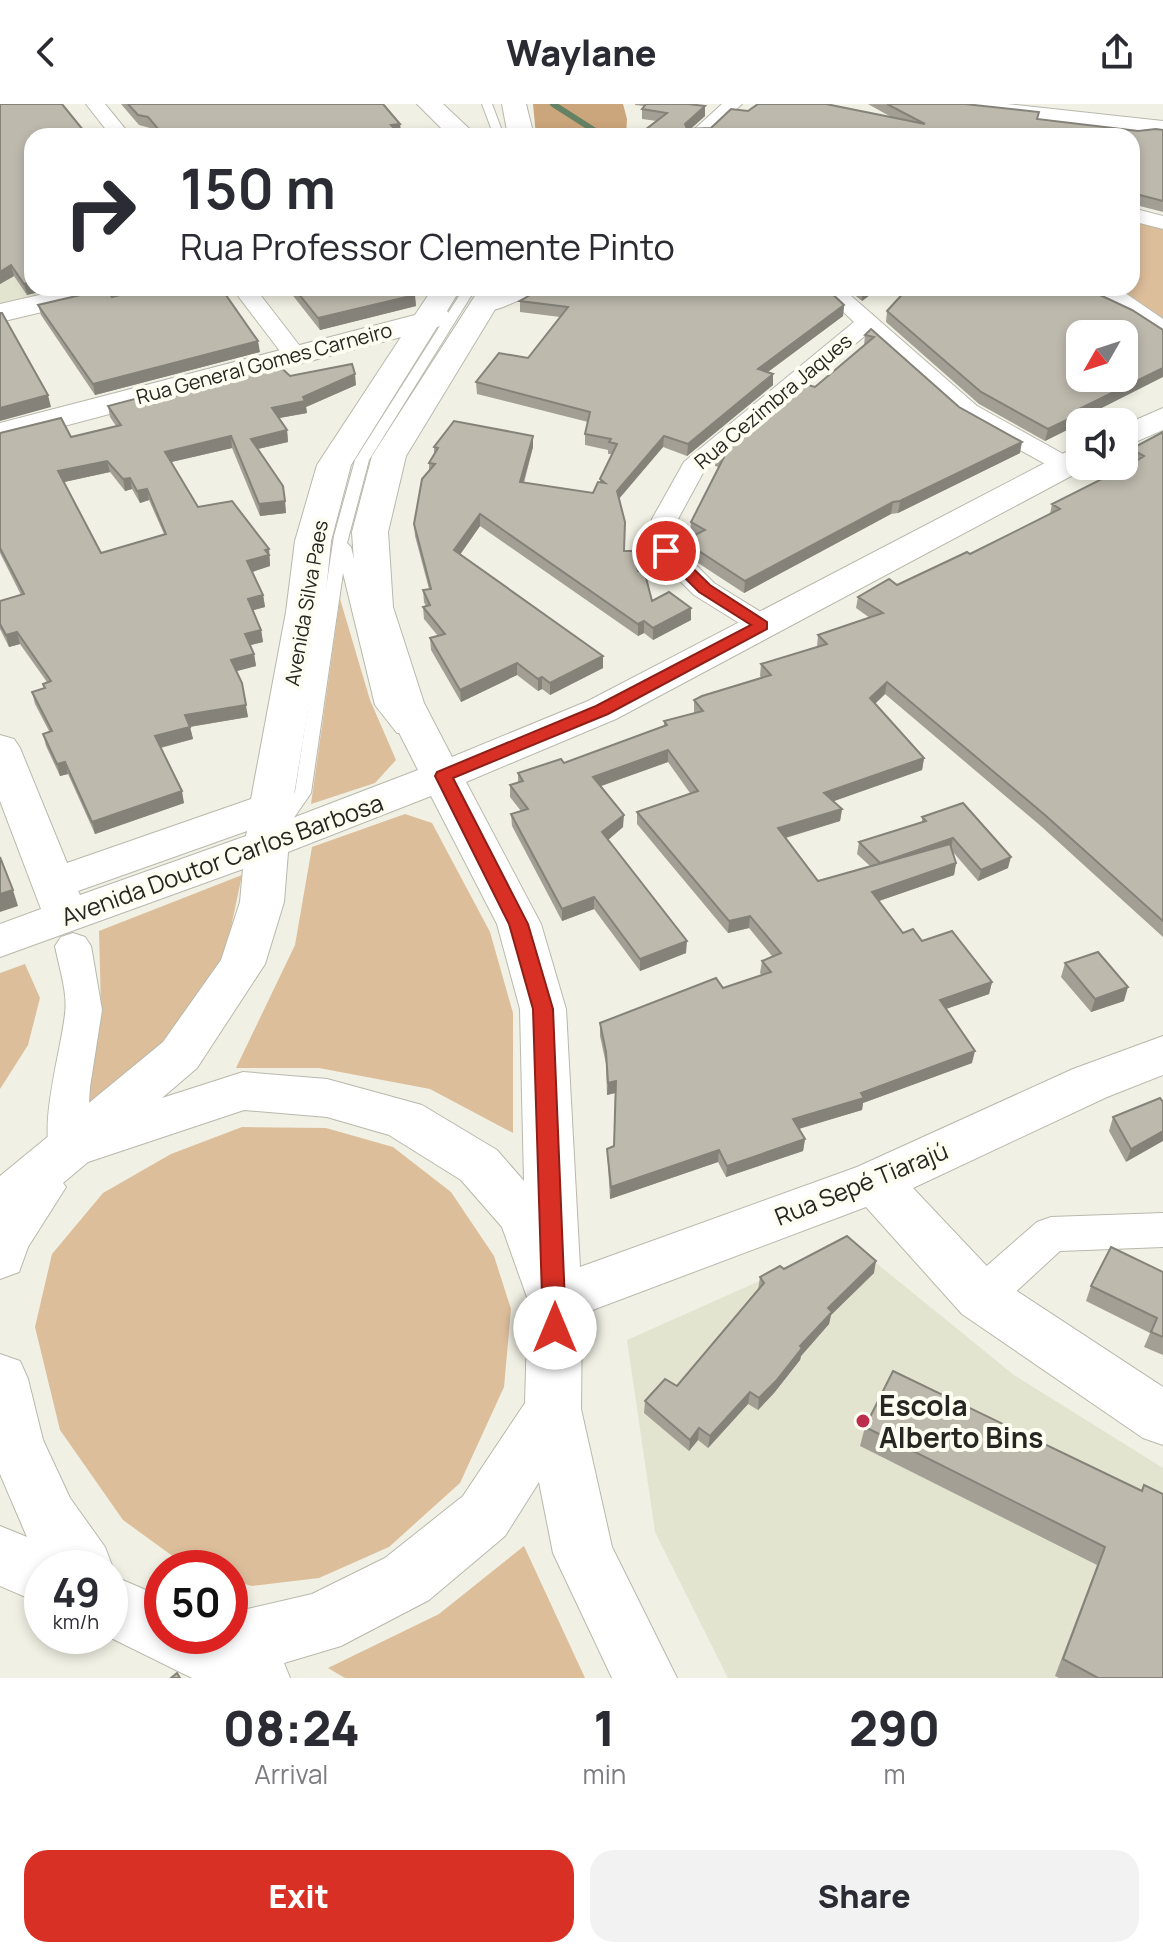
<!DOCTYPE html>
<meta charset="utf-8">
<style>
body{margin:0;font-family:Manrope,sans-serif;background:#f2f2f3;color:#2b2b33;height:100vh;display:flex;flex-direction:column;font-size:30px;white-space:nowrap}
*{box-sizing:border-box;margin:0}
p{font-size:26px;color:#7c7c81}
.icon{flex:none;width:44px;height:44px;fill:none;stroke:currentColor;stroke-width:2;stroke-linecap:round;stroke-linejoin:round}
.map{position:relative;height:1574px;overflow:hidden}
.sheet{display:flex;flex-direction:column;background:#fff;flex:1}
.sheet>*{flex:none}
.top-card{position:absolute;left:24px;top:24px;width:1116px;height:168px;border-radius:24px;box-shadow:0 4px 12px #0003;background:#fff;color:#2b2b33;overflow:hidden}
.needle{width:52px;rotate:231deg}
.buttons{position:absolute;left:1066px;top:216px;display:grid;gap:16px}
.buttons a{display:grid;place-items:center;width:72px;height:72px;border-radius:16px;background:#fff;box-shadow:0 4px 12px #0003;font-size:40px}
.speed{position:absolute;left:24px;top:1446px;display:flex;gap:16px;font-size:40px;font-weight:700;text-align:center}
.speed>*{display:grid;place-content:center;width:104px;height:104px;border-radius:50%;background:#fff;box-shadow:0 4px 12px #0003;line-height:1}
.speed small{font-size:20px;font-weight:400}
.speed .limit{border:12px solid #d22;background:#fff;color:#111}
.pin{position:absolute;display:grid;place-items:center;width:68px;height:68px;color:#fff;margin:-34px;border:4px solid #fff;border-radius:50%;box-shadow:0 2px 8px #0007}
.me{position:absolute;width:88px;margin:-44px;rotate:0deg;stroke-linejoin:round;filter:drop-shadow(0 0 6px #0008)}
.turn{display:flex;align-items:center;gap:28px;height:168px;padding:0 24px;font-size:36px}
.turn .icon{width:104px;height:104px;stroke-width:2.5}
.turn b{display:block;font-size:56px;line-height:68px}
.eta{display:flex;justify-content:space-evenly;align-items:center;height:136px;text-align:center}
.eta b{font-size:48px;font-weight:800;line-height:56px}
.primary-button{display:flex;gap:16px;margin-top:auto;padding:16px 24px}
.primary-button a{flex:1;height:92px;border-radius:24px;background:#d93025;color:#fff;font-size:32px;font-weight:800;line-height:92px;text-align:center}
.primary-button a+a{background:#f2f2f3;color:#2b2b33}
header{display:flex;justify-content:space-between;align-items:center;height:104px;padding:0 24px;background:#fff;font-size:36px;font-weight:800}
.map>svg:first-child{display:block}
.built{fill:#e3e4d0}
.green{fill:#ddbe9b}
.forest{fill:#cba57b}
.lines{fill:none;stroke-linecap:round;stroke-linejoin:round}
.stream{stroke:#668265;stroke-width:6}
.lane-casing{stroke:#b8b8ac;stroke-width:2}
.street-casing{stroke:#b8b8ac;stroke-width:2}
.secondary-casing{stroke:#b8b8ac;stroke-width:2}
.lane{fill:#fff;fill-rule:evenodd}
.street{fill:#fff;fill-rule:evenodd}
.secondary{fill:#fff;fill-rule:evenodd}
.wall{fill:#a39f95;fill-rule:evenodd}
.shaded-wall{fill:#848279}
.building{fill:#bdb9ad;stroke:#848279;stroke-width:2;fill-rule:evenodd}
.route{fill:#d93025;stroke:#8d1f18;stroke-width:2}
.poi-dot{fill:#bd2d4d;stroke:#fdfef1;stroke-width:3}
.labels{text-anchor:middle;dominant-baseline:central;stroke-width:8;stroke-linejoin:round;paint-order:stroke}
.far-street-label{font-size:20px;fill:#262622;stroke:#fdfef1}
.street-label{font-size:24px;fill:#262622;stroke:#fdfef1}
.near-poi-label{font-size:28px;font-weight:bold;fill:#262622;stroke:#fdfef1;text-anchor:start}
</style>
<header><svg class="icon" aria-label="back" viewBox="0 0 24 24"><path d="M15 5l-7 7 7 7"/></svg>Waylane<svg class="icon" aria-label="share" viewBox="0 0 24 24"><path d="M12 15V3M7 8l5-5 5 5M5 13v7h14v-7"/></svg></header>
<div class="map">
<svg width="1163" height="1574" viewBox="0 0 1163 1574">
<rect width="100%" height="100%" fill="#f0f0e4"/>
<!-- built -->
<g class="built">
<polygon points="0,134 32,184 72,184 0,201"/>
<polygon points="849,1137 1014,1271 1163,1364 1163,1574 728,1574 655,1428 627,1236"/>
</g>
<!-- green -->
<g class="green">
<polygon points="1132,115 1163,124 1163,214 1119,184 1132,184"/>
<polygon points="340,495 370,596 396,656 375,679 311,700"/>
<polygon points="405,710 432,719 490,828 513,909 513,1029 430,985 319,964 236,964 295,841 312,743"/>
<polygon points="242,771 225,852 160,954 103,1003 82,1001 101,904 99,827"/>
<polygon points="25,860 40,894 28,941 0,985 0,869"/>
<polygon points="242,1023 326,1024 393,1043 451,1088 494,1152 511,1205 504,1283 460,1379 389,1443 319,1474 252,1482 230,1476 230,1464 189,1464 123,1416 60,1326 35,1223 52,1150 103,1089 171,1050"/>
<polygon points="524,1442 585,1574 345,1574 328,1564 439,1510"/>
</g>
<!-- forest -->
<polygon class="forest" points="533,0 623,0 627,15 626,32 536,32"/>
<g class="lines">
<!-- stream -->
<polyline class="stream" points="553,0 603,32"/>
<defs>
<g id="lane">
<polygon points="482,0 492,0 504,32 494,32"/>
<polygon points="464,184 476,184 369,356 347,439 351,443 391,600 411,625 409,629 397,629 375,601 343,469 311,689 284,728 272,728 269,724 295,688 334,432 355,356"/>
</g>
<g id="street">
<polygon points="86,0 105,0 131,32 111,32"/>
<polygon points="722,0 742,0 708,32 687,32"/>
<polygon points="947,0 1007,0 1163,17 1163,29 956,6"/>
<polygon points="1132,104 1163,112 1163,125 1132,117"/>
<polygon points="232,184 255,184 306,250 302,255 286,255"/>
<path d="M 507,184 L 537,184 L 534,189 C 517,196 494,211 475,207 L 472,202 L 475,197 Z"/>
<polygon points="818,184 842,184 977,302 1074,356 1078,361 1074,366 1056,366 959,312 867,230 704,367 678,415 680,445 714,479 772,515 776,521 772,527 762,530 752,527 694,491 656,453 652,447 652,415 684,358 854,218"/>
<polygon points="1092,184 1118,184 1163,215 1163,232 1155,230"/>
<path d="M 73,829 L 85,833 L 91,842 L 102,906 L 90,983 L 86,1046 L 81,1057 L 67,1062 L 53,1057 C 37,1026 61,947 65,910 C 68,889 59,863 55,842 L 61,833 Z"/>
<polygon points="1163,1109 1163,1143 1060,1147 996,1206 981,1211 966,1206 960,1193 966,1180 1037,1118 1051,1113"/>
</g>
<g id="secondary">
<polygon points="417,0 443,0 477,32 449,32"/>
<polygon points="502,0 526,0 534,32 508,32"/>
<polygon points="70,184 122,184 118,190 0,218 0,200"/>
<path d="M 433,184 L 461,184 L 447,207 L 453,214 L 448,220 L 437,223 L 351,361 L 331,437 L 324,508 L 290,715 L 418,666 L 384,599 L 357,503 L 352,428 L 372,352 L 480,184 L 508,184 L 406,352 L 388,428 L 393,503 L 424,599 L 452,653 L 588,597 L 1068,347 L 1080,344 L 1080,362 L 1090,362 L 616,615 L 466,678 L 541,820 L 566,905 L 580,1163 L 857,1063 L 1073,965 L 1163,932 L 1163,971 L 1107,993 L 913,1084 L 1000,1176 L 1163,1283 L 1163,1341 L 1143,1334 L 962,1210 L 866,1103 L 582,1210 L 581,1305 L 612,1443 L 677,1574 L 612,1574 L 553,1449 L 539,1378 L 505,1432 L 429,1496 L 341,1542 L 284,1559 L 290,1574 L 192,1574 L 107,1532 L 110,1532 L 110,1464 L 42,1464 L 42,1500 L 0,1482 L 0,1422 L 27,1433 L 0,1370 L 0,1250 L 20,1257 L 28,1275 L 43,1336 L 70,1394 L 105,1443 L 113,1464 L 111,1471 L 162,1493 L 162,1532 L 230,1532 L 230,1509 L 312,1490 L 385,1454 L 463,1392 L 525,1299 L 528,1196 L 502,1123 L 461,1076 L 389,1031 L 327,1013 L 244,1006 L 88,1058 L 63,1079 L 66,1083 L 28,1143 L 19,1168 L 0,1175 L 0,1072 L 163,938 L 221,856 L 240,798 L 243,765 L 0,853 L 0,820 L 41,805 L 0,697 L 0,631 L 14,635 L 20,644 L 67,759 L 251,695 L 286,508 L 295,437 L 317,361 L 401,233 L 0,339 L 0,319 L 415,211 ZM 431,692 L 497,820 L 520,905 L 524,1077 L 497,1046 L 422,1001 L 327,975 L 243,968 L 162,994 L 197,964 L 265,860 L 284,798 L 288,748 ZM 247,727 L 246,732 L 80,791 L 78,787 Z"/>
<polygon points="1163,304 1163,326 1124,343 1124,321"/>
</g>
</defs>
<!-- lane casing -->
<use href="#lane" class="lane-casing"/>
<!-- street casing -->
<use href="#street" class="street-casing"/>
<!-- secondary casing -->
<use href="#secondary" class="secondary-casing"/>
<!-- lane -->
<use href="#lane" class="lane"/>
<!-- street -->
<use href="#street" class="street"/>
<!-- secondary -->
<use href="#secondary" class="secondary"/>
</g>
<!-- wall -->
<g class="wall">
<polygon points="0,0 27,191 14,172 0,180"/>
<polygon points="121,0 383,0 400,20 401,30 400,30 401,32 157,32 150,24 139,21"/>
<polygon points="635,0 689,0 705,12 690,25 711,24 748,7 893,14 868,0 965,0 1037,15 1138,27 1163,26 1163,108 1132,100 1132,32 637,32 657,17 642,15 642,5 644,2 635,1"/>
<polygon points="287,184 429,184 429,185 414,189 416,202 320,226"/>
<polygon points="846,184 879,184 862,197"/>
<polygon points="908,184 1089,184 1075,322 1045,337 979,300 886,218 887,207"/>
<polygon points="112,193 260,248 95,291 41,211 38,201"/>
<polygon points="520,197 844,201 843,212 768,268 773,270 773,281 687,352 663,343 619,395 624,447 638,467 652,497 691,504 691,516 653,536 644,529 638,532 480,422 460,450 603,552 603,564 550,591 542,585 538,587 517,571 461,598 431,546 430,534 438,532 424,515 423,503 426,502 424,498 423,486 429,485 415,432 414,420 429,366 429,359 434,350 434,343 533,332 533,343 524,379 593,389 600,378 600,375 612,350 608,350 608,346 585,341 585,330 588,318 477,290 476,278 528,254 560,213 520,208"/>
<polygon points="871,225 959,303 1020,349 898,409 891,410 744,489 698,459 686,447 687,435 693,432 690,430 691,418 719,363 715,362 716,350 815,283 864,242 865,231"/>
<path d="M 290,272 L 356,281 L 306,303 L 307,309 L 279,314 L 287,326 L 288,338 L 258,345 L 285,394 L 286,409 L 260,412 L 232,344 L 171,358 L 198,403 L 269,445 L 270,462 L 252,468 L 263,491 L 265,503 L 253,506 L 261,526 L 263,538 L 250,541 L 254,550 L 256,562 L 237,567 L 248,613 L 190,623 L 193,635 L 161,644 L 184,699 L 95,730 L 68,670 L 60,672 L 46,642 L 43,630 L 49,627 L 35,600 L 32,588 L 44,584 L 43,580 L 47,578 L 20,540 L 9,543 L 0,525 L 0,497 L 21,491 L 0,449 L 0,329 L 71,333 L 116,322 L 110,313 L 108,302 ZM 110,368 L 125,387 L 132,385 L 140,399 L 149,396 L 164,430 L 101,449 L 63,378 Z"/>
<polygon points="1163,328 1163,833 1042,723 885,590 875,599 924,654 922,666 833,697 842,705 840,717 786,734 818,777 870,762 857,750 859,738 922,718 922,713 1008,764 978,777 953,748 956,759 954,771 879,797 903,829 922,837 992,878 989,890 946,905 972,959 863,999 862,1006 799,1025 805,1035 803,1047 726,1073 718,1058 610,1095 607,1045 614,1042 615,989 607,991 606,960 600,932 600,919 723,884 762,871 760,869 762,857 772,852 749,824 728,829 637,720 637,708 690,689 668,658 600,682 623,723 608,736 686,849 640,867 594,805 562,817 512,722 511,710 521,707 510,693 510,681 518,678 518,669 564,659 664,622 664,617 694,609 694,596 762,574 760,572 761,560 817,543 818,531 870,514 856,504 858,493 897,481 970,450 1050,410 1052,400 1132,359 1128,357 1131,345"/>
<polygon points="1065,859 1124,897 1091,908 1061,873"/>
<polygon points="1160,994 1126,1058 1109,1027 1113,1013"/>
<polygon points="784,1165 874,1169 831,1211 829,1220 801,1252 800,1256 774,1289 758,1306 748,1300 708,1344 698,1336 689,1347 644,1309 645,1297 677,1282 758,1186 760,1173"/>
<polygon points="1163,1168 1163,1251 1144,1243 1150,1229 1086,1197 1091,1182"/>
<polygon points="865,1323 1142,1387 1163,1574 1059,1574 1055,1572 1097,1461 860,1342"/>
</g>
<!-- shaded-wall -->
<g class="shaded-wall">
<polygon points="705,2 705,12 685,30 685,20"/>
<polygon points="400,20 401,30 392,31 391,21"/>
<polygon points="11,161 14,172 0,180 0,168"/>
<polygon points="32,178 32,184 57,184 27,191 24,180"/>
<polygon points="406,184 429,184 429,185 406,192"/>
<polygon points="866,184 879,184 862,197 863,186"/>
<polygon points="415,191 416,202 320,226 318,214"/>
<polygon points="844,201 843,212 757,276 758,265"/>
<polygon points="258,237 260,248 95,291 93,280"/>
<polygon points="1163,264 1163,273 1076,317 1075,322 1045,337 1048,325 1073,308"/>
<polygon points="355,270 356,281 306,303 307,309 274,315 272,304 303,293"/>
<polygon points="773,270 773,281 687,352 688,340"/>
<polygon points="48,291 51,303 0,317 0,304"/>
<polygon points="287,326 288,338 253,346 251,335"/>
<polygon points="231,332 232,344 167,359 165,348"/>
<polygon points="533,332 533,343 520,390 520,378"/>
<polygon points="664,332 663,343 616,398 617,387"/>
<polygon points="1022,338 1020,349 898,409 900,397"/>
<polygon points="107,357 110,368 60,379 58,367"/>
<polygon points="130,374 132,385 125,387 123,375"/>
<polygon points="283,382 286,409 260,412 259,400"/>
<polygon points="147,385 149,396 140,399 137,387"/>
<polygon points="893,398 891,410 744,489 745,477"/>
<polygon points="480,410 480,422 455,458 454,446"/>
<polygon points="269,445 270,462 249,469 247,457 265,446"/>
<polygon points="263,491 265,503 250,507 248,495"/>
<polygon points="691,504 691,516 653,536 653,524"/>
<polygon points="644,517 644,529 638,532 638,520"/>
<polygon points="261,526 263,538 247,542 245,530"/>
<polygon points="17,528 20,540 9,543 6,531"/>
<polygon points="254,550 256,562 233,568 231,556"/>
<polygon points="603,552 603,564 550,591 550,579"/>
<polygon points="517,559 517,571 461,598 460,586"/>
<polygon points="542,573 542,585 538,587 538,575"/>
<polygon points="887,578 885,590 869,606 870,594"/>
<polygon points="242,579 248,613 188,623 185,611"/>
<polygon points="190,623 193,635 158,644 155,632"/>
<polygon points="668,646 668,658 593,685 593,673"/>
<polygon points="924,654 922,666 823,701 824,689"/>
<polygon points="65,658 68,670 60,672 57,660"/>
<polygon points="182,687 184,699 95,730 92,718"/>
<polygon points="842,705 840,717 777,736 778,724"/>
<polygon points="624,711 623,723 602,741 602,728"/>
<polygon points="953,734 951,745 880,759"/>
<polygon points="1011,753 1008,764 978,777 981,766"/>
<polygon points="956,759 954,771 870,800 872,788"/>
<polygon points="13,786 18,802 0,808 0,790"/>
<polygon points="594,793 594,805 562,817 562,805"/>
<polygon points="750,812 749,824 728,829 729,817"/>
<polygon points="687,837 686,849 640,867 640,855"/>
<polygon points="992,878 989,890 937,908 940,896"/>
<polygon points="1128,883 1124,897 1091,908 1095,895"/>
<polygon points="975,947 972,959 863,999 862,1006 791,1027 793,1015"/>
<polygon points="616,977 615,989 607,991 608,979"/>
<polygon points="1163,1027 1163,1037 1126,1058 1131,1045"/>
<polygon points="805,1035 803,1047 726,1073 727,1062"/>
<polygon points="719,1046 718,1058 610,1095 611,1083"/>
<polygon points="876,1157 874,1169 831,1211 829,1220 801,1252 800,1256 774,1289 758,1306 759,1294 828,1204"/>
<polygon points="750,1288 748,1300 708,1344 710,1332"/>
<polygon points="699,1324 698,1336 689,1347 690,1336"/>
</g>
<!-- building -->
<g class="building">
<polygon points="0,0 62,0 88,32 32,32 32,178 24,180 11,161 0,168"/>
<polygon points="128,0 383,0 400,20 391,21 401,32 164,32 148,13 138,11"/>
<polygon points="646,0 688,0 705,2 685,20 687,25 711,24 731,5 748,7 758,0 826,0 925,20 887,0 965,0 1039,8 1037,15 1138,27 1156,25 1163,26 1163,97 1132,89 1132,32 637,32 667,9 642,5"/>
<polygon points="146,184 221,184 258,237 93,280 38,201 106,185 112,193"/>
<polygon points="294,184 409,184 415,191 318,214"/>
<polygon points="542,184 826,184 844,201 758,265 773,270 688,340 664,332 617,387 625,418 624,447 633,447 638,467 644,466 652,497 669,488 691,504 653,524 644,517 638,520 480,410 454,446 603,552 550,579 542,573 538,575 517,559 460,586 430,534 445,530 423,503 430,501 423,486 431,485 414,420 422,375 435,360 429,359 438,344 434,343 454,317 533,332 520,378 593,389 598,378 605,379 600,375 617,340 609,338 611,335 585,330 590,308 476,278 499,249 528,254 568,203 520,197"/>
<path d="M 908,184 L 1085,184 L 1132,206 L 1163,226 L 1163,264 L 1073,308 L 1077,311 L 1048,325 L 981,288 L 887,207 ZM 1080,230 L 1124,230 L 1124,274 L 1080,274 Z"/>
<polygon points="0,209 2,209 48,291 0,304"/>
<polygon points="871,225 959,303 1022,338 900,397 893,398 745,477 699,447 687,435 705,426 691,418 724,353 716,350 801,279 815,283 874,233 865,231"/>
<path d="M 275,258 L 290,272 L 352,260 L 355,270 L 303,293 L 305,297 L 272,304 L 287,326 L 251,335 L 283,382 L 285,397 L 259,400 L 231,332 L 165,348 L 198,403 L 232,397 L 269,445 L 265,446 L 269,451 L 247,457 L 263,491 L 248,495 L 261,526 L 245,530 L 254,550 L 231,556 L 242,579 L 246,601 L 185,611 L 190,623 L 155,632 L 182,687 L 92,718 L 65,658 L 57,660 L 43,630 L 52,627 L 32,588 L 45,584 L 43,580 L 51,577 L 17,528 L 6,531 L 0,520 L 0,497 L 24,490 L 0,444 L 0,329 L 61,314 L 71,333 L 121,321 L 108,302 ZM 107,357 L 123,375 L 130,374 L 137,387 L 147,385 L 166,430 L 101,449 L 58,367 Z"/>
<polygon points="1163,328 1163,817 1045,711 887,578 870,594 924,654 824,689 842,705 778,724 818,777 950,740 956,759 872,788 903,829 913,825 922,837 952,827 992,878 940,896 975,947 861,989 864,994 793,1015 805,1035 727,1062 719,1046 611,1083 607,1045 614,1042 616,977 608,979 606,948 600,919 716,874 723,884 771,868 762,857 781,849 750,812 729,817 637,708 698,687 668,646 593,673 624,711 602,728 687,837 640,855 594,793 562,805 511,710 528,705 510,681 523,677 518,669 561,655 564,659 667,621 664,617 703,607 694,596 702,592 771,571 761,560 827,540 818,531 883,509 858,493 889,475 897,481 967,448 970,450 1060,405 1052,400 1128,362 1144,352 1131,345"/>
<polygon points="963,699 1011,753 981,766 953,734 880,759 859,738 926,717 922,713"/>
<polygon points="0,753 13,786 0,790"/>
<polygon points="1098,848 1128,883 1095,895 1065,859"/>
<polygon points="1160,994 1163,998 1163,1027 1131,1045 1113,1013"/>
<polygon points="847,1132 876,1157 828,1204 832,1208 800,1242 802,1244 776,1277 759,1294 750,1288 710,1332 699,1324 690,1336 645,1297 665,1275 677,1282 764,1179 760,1173 780,1162 784,1165"/>
<polygon points="1111,1143 1163,1168 1163,1233 1151,1228 1157,1214 1091,1182"/>
<polygon points="893,1267 1142,1387 1144,1381 1163,1390 1163,1574 1098,1574 1063,1555 1105,1443 865,1323"/>
<polygon points="177,1569 180,1574 171,1574"/>
</g>
<!-- route -->
<polygon class="route" points="666,442 671,443 710,481 767,518 767,525 608,610 453,674 528,820 553,905 566,1224 563,1231 555,1234 547,1231 543,1224 533,905 509,820 435,672 437,668 596,602 751,521 699,488 661,450 659,447"/>
<!-- markers -->
<circle class="poi-dot" cx="863" cy="1317" r="8"/>
<g class="labels">
<!-- far-street labels -->
<g class="far-street-label">
<text transform="translate(264 259) rotate(-15)">Rua General Gomes Carneiro</text>
<text transform="translate(773 297) rotate(-40)">Rua Cezimbra Jaques</text>
<text transform="translate(306 499) rotate(-80)">Avenida Silva Paes</text>
</g>
<!-- street labels -->
<g class="street-label">
<text transform="translate(222 755) rotate(-20)">Avenida Doutor Carlos Barbosa</text>
<text transform="translate(861 1079) rotate(-22)">Rua Sepé Tiarajú</text>
</g>
<!-- near-poi labels -->
<g class="near-poi-label">
<text x="879" y="1301">Escola<tspan x="879" dy="32">Alberto Bins</tspan></text>
</g>
</g>
</svg>
<div class="buttons">
<a><svg class="needle" viewBox="-14 -14 28 28"><path d="M0-13l5 13h-10z" fill="#e53935"/><path d="M0 13l5-13h-10z" fill="#7c7c81"/></svg></a>
<a><svg class="icon" aria-label="sound" viewBox="0 0 24 24"><path d="M4 9h4l5-4v14l-5-4H4zM17 9q2 3 0 6"/></svg></a>
</div>
<div class="speed"><div>49<small>km/h</small></div><div class="limit">50</div></div>
<div class="pin" style="left:666px;top:447px;background:#d93025"><svg class="icon" aria-label="arrive" viewBox="0 0 24 24"><path d="M6 21V4h12l-3 4 3 4H6"/></svg></div>
<svg class="me" style="left:555px;top:1224px" viewBox="-20 -20 40 40"><circle r="19" fill="#fff"/><path d="M0-13L10 11 0 6-10 11z" fill="#d93025"/></svg>
<div class="top-card">
<div class="turn"><svg class="icon" aria-label="right" viewBox="0 0 24 24"><path d="M7 20v-9h11M14 6l5 5-5 5"/></svg><div><b>150 m</b>Rua Professor Clemente Pinto</div></div>
</div>
</div>
<section class="sheet">
<div class="eta">
<div><b>08:24</b><p>Arrival</p></div>
<div><b>1</b><p>min</p></div>
<div><b>290</b><p>m</p></div>
</div>
<div class="primary-button"><a>Exit</a><a>Share</a></div>
</section>
